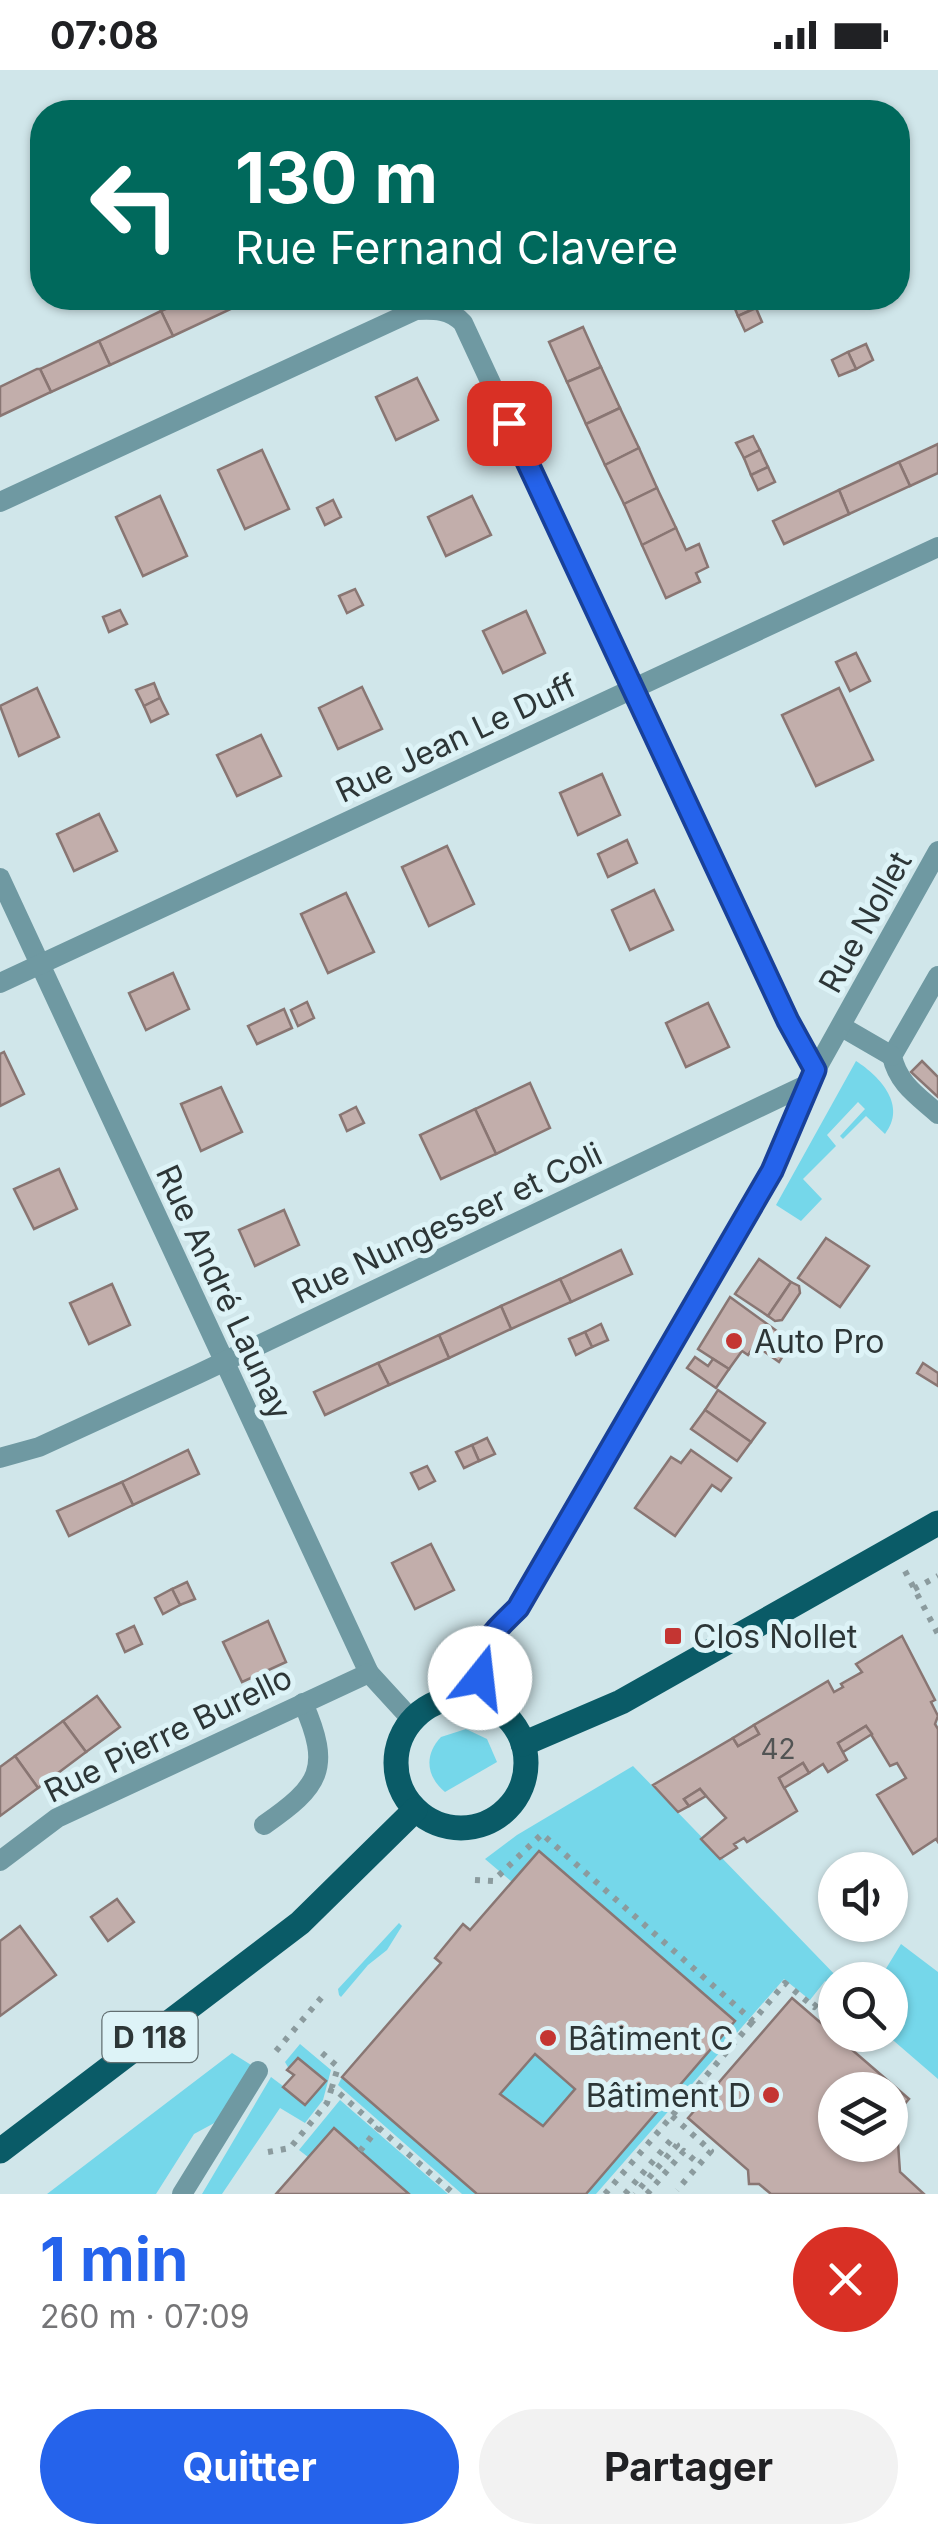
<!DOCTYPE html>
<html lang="fr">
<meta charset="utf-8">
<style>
body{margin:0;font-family:Inter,sans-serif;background:#f2f2f2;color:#202124;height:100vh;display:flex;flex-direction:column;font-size:38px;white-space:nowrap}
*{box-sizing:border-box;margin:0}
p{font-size:32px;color:#757577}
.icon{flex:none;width:55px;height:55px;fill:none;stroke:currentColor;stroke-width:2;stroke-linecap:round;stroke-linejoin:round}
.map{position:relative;height:2124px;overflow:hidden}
.panel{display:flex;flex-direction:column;background:#fff;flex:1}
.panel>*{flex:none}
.guide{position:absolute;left:30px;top:30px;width:880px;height:210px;border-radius:40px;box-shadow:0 2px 8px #0004;background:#00695c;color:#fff;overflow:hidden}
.tools{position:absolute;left:818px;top:1782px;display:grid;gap:20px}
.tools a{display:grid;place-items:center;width:90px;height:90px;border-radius:50%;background:#fff;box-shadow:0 2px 8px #0004;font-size:50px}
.pin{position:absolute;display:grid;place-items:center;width:85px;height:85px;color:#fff;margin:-42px;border-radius:20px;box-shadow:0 5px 15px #0006}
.me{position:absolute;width:110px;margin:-55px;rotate:16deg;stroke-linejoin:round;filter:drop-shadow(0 0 8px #0008)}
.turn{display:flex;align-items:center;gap:35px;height:210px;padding:0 40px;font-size:45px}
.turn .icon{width:130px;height:130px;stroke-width:2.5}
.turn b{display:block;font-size:70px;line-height:85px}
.round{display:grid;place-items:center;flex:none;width:105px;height:105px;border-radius:52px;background:#f2f2f2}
.summary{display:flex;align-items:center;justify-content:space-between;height:170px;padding:0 40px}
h1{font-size:60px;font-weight:700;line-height:75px;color:#2563eb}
.primary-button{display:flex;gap:20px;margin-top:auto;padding:20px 40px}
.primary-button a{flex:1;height:115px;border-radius:60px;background:#2563eb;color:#fff;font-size:40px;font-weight:700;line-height:115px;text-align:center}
.primary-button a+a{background:#f2f2f2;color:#202124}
.status{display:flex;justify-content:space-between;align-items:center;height:70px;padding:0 50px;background:#fff;direction:ltr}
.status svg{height:28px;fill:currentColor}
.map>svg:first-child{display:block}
.green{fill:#75d7ea}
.building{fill:#c2aeab;stroke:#897673;stroke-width:2.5;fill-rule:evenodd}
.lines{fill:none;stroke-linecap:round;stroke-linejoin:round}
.path{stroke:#8b9b9e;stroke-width:6;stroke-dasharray:5 8;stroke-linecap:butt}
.service{stroke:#6f99a2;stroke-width:20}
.minor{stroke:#6f99a2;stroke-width:20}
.primary{stroke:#0a5b67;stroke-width:25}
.route-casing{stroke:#184099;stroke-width:25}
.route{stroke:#2563eb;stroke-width:18}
.poi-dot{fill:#c43532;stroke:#ddf3f7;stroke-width:4}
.labels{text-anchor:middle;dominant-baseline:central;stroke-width:10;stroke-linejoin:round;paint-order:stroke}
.number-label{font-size:28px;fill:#525454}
.shield{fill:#ddf3f7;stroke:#626f71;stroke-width:2.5}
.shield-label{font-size:30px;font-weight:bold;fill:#2d3637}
.street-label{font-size:32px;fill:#2d3637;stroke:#ddf3f7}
.poi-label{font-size:32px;fill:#2d3637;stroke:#ddf3f7;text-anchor:start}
</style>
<div class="status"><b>07:08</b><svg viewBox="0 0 49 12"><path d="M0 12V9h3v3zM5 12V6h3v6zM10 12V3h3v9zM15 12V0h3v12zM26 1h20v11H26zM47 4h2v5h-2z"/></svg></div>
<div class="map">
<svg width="938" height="2124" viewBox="0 0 938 2124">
<rect width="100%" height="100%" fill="#d0e6ea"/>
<!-- green -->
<g class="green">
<path d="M 856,991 C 881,1007 907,1036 885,1064 L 866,1046 L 843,1069 L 840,1066 L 865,1039 L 858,1032 L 827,1065 L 836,1076 L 803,1109 L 822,1129 L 801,1151 L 776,1135 Z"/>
<path d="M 466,1659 L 487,1669 L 497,1692 L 445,1722 C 426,1706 424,1685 441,1667 Z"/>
<polygon points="633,1696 840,1910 835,1910 835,1919 825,1911 810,1930 784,1909 596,2124 586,2124 734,1951 538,1782 512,1812 485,1789 517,1765"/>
<polygon points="399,1853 402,1856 387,1880 368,1895 341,1927 339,1925 338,1919"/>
<polygon points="901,1874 938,1902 938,2009 887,1965 890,1965 890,1910 879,1910"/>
<polygon points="300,1974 331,2000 323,2030 305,2053 280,2038 222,2124 202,2124 271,2007 283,2016 293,2006 285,1992"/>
<polygon points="232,1983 256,1998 218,2051 194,2064 156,2124 47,2124"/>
<polygon points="535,1984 575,2019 543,2056 500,2024"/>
<polygon points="342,2007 477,2124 462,2124 338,2015"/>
<polygon points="340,2030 448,2124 409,2124 334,2058 308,2087 299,2080"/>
</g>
<!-- building -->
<g class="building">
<polygon points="191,228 228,228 233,238 173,266 161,241"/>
<polygon points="735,228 751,228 756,238 738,246 731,229"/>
<polygon points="756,238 762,252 745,261 738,246"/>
<polygon points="161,241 173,266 110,295 99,271"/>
<polygon points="583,257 601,297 567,312 549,272"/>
<polygon points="99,271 110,295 51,322 40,299"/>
<polygon points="866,274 873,290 856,299 848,282"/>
<polygon points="848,282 856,299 839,306 832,290"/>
<polygon points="601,297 620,338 586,354 567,312"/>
<polygon points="37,299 40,299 51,322 0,346 0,317"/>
<polygon points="417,308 438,350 396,370 376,327"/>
<polygon points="620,338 639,378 605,395 586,354"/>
<polygon points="753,366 760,380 744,388 736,373"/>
<polygon points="938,374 938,403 910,416 899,392"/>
<polygon points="639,378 657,418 624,434 605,395"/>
<polygon points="262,380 289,439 245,459 218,400"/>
<polygon points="760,380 768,397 751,405 744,388"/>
<polygon points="899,392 910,416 849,444 839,420"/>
<polygon points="768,397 775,412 758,420 751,405"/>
<polygon points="657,418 676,458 642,475 624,434"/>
<polygon points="839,420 849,444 784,474 773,451"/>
<polygon points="160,426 187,486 143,506 116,447"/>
<polygon points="472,426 491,465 446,486 428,447"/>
<polygon points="333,430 341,447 325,455 317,438"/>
<polygon points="676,458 686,480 699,474 708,497 696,503 700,512 666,528 642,475"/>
<polygon points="355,519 363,535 347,543 339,526"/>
<polygon points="120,540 127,554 109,562 103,547"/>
<polygon points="526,541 545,583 503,603 483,561"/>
<polygon points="856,583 870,611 850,621 836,592"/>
<polygon points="154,613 160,628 144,636 136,620"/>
<polygon points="362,617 382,659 338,679 319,638"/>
<polygon points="37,618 59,667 19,686 0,636"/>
<polygon points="839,618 873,690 816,716 782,645"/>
<polygon points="160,628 168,644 151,652 144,636"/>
<polygon points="261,665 281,706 237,726 217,685"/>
<polygon points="602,704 620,745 578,765 560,723"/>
<polygon points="99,744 117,781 74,801 57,764"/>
<polygon points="627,770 637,793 608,807 598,784"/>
<polygon points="447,776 474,834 429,856 402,797"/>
<polygon points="654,820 673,860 630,880 612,840"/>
<polygon points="346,823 374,882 328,903 301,844"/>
<polygon points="173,903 189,939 146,960 129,923"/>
<polygon points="307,932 314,948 298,956 291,940"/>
<polygon points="708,933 729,977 686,997 666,953"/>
<polygon points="284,939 292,958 257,974 248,956"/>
<polygon points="4,982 24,1024 0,1036 0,984"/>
<polygon points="922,991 938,1007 938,1027 911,1002"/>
<polygon points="530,1013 550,1058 496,1084 475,1039"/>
<polygon points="221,1017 242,1062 201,1081 181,1034"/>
<polygon points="356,1037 364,1053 347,1061 340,1045"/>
<polygon points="475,1039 496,1084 441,1109 420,1065"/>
<polygon points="59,1099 77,1139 34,1159 14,1119"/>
<polygon points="284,1140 299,1175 255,1196 239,1160"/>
<polygon points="826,1168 869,1196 840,1237 798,1208"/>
<polygon points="621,1180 632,1204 571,1232 560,1209"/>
<polygon points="759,1189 791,1212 768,1246 735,1224"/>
<polygon points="560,1209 571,1232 511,1259 501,1236"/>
<polygon points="791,1212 799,1216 800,1223 782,1250 775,1251 768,1246"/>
<polygon points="112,1214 130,1255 89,1274 70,1233"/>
<polygon points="730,1227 792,1272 779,1292 755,1275 748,1285 742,1281 729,1299 698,1279"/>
<polygon points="501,1236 511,1259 449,1288 439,1265"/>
<polygon points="601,1254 608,1270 592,1277 585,1262"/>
<polygon points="585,1262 592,1277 576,1285 569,1269"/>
<polygon points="439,1265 449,1288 389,1315 378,1293"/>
<polygon points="695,1287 708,1296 713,1289 729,1299 716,1318 687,1298"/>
<polygon points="378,1293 389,1315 325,1345 314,1322"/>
<polygon points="923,1293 938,1303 938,1316 917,1303"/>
<polygon points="718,1320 765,1353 751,1372 705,1340"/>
<polygon points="705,1340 751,1372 737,1391 691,1359"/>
<polygon points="487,1368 495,1384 479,1391 472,1375"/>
<polygon points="472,1375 479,1391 464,1398 456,1382"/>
<polygon points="188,1380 199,1404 133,1435 122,1412"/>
<polygon points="691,1380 731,1408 721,1421 712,1415 675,1466 635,1438 671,1387 681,1393"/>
<polygon points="427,1396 435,1411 419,1419 411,1403"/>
<polygon points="122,1412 133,1435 69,1466 57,1441"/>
<polygon points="431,1474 454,1520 415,1539 392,1493"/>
<polygon points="187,1512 195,1529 180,1535 172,1519"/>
<polygon points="172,1519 180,1535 163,1544 155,1528"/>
<polygon points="268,1551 286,1592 242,1612 223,1572"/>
<polygon points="134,1556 142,1574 125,1582 117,1564"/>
<polygon points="902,1566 935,1630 931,1632 938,1646 935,1654 938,1659 938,1772 936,1769 913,1784 877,1725 906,1708 897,1693 890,1696 866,1656 838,1673 847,1690 828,1702 823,1694 809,1703 803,1693 779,1708 797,1741 747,1772 744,1768 734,1774 737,1778 720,1789 701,1769 726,1748 706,1726 700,1719 684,1729 689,1736 678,1742 653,1715 733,1668 738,1676 759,1664 754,1655 828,1611 834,1622 843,1617 841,1614 862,1602 856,1594"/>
<polygon points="97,1626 120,1657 86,1682 63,1651"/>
<polygon points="63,1651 86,1682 38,1718 15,1686"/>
<polygon points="754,1655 759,1664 738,1676 733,1668"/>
<polygon points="866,1656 872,1664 843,1682 838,1673"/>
<polygon points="15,1686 38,1718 0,1746 0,1697"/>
<polygon points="803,1693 809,1703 784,1718 779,1708"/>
<polygon points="700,1719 706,1726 689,1736 684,1729"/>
<path d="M 539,1781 L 735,1951 L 586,2124 L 477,2124 L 342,2007 L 441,1893 L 435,1888 L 463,1854 L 470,1860 ZM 535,1984 L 575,2019 L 543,2056 L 500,2024 Z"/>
<polygon points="117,1829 134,1852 108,1871 91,1847"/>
<polygon points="20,1856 56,1905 0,1946 0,1871"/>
<path d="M 792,1928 L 909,2029 L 896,2044 L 900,2102 L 924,2124 L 771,2124 L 759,2114 L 749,2114 L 748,2100 L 688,2048 ZM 835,2020 L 890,2020 L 890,2075 L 835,2075 Z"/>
<polygon points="298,1988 326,2011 305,2035 283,2017 294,2005 287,2000"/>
<polygon points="334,2058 360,2081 409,2124 276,2124"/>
</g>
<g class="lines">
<!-- path -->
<g class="path">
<polyline points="905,1501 938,1564"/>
<polyline points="914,1519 938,1506"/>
<polyline points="475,1810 493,1811 542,1764 753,1951 785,1913 814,1937 820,1930"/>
<polyline points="276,1981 322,1927"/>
<polyline points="322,1983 338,1997 332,2017 454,2124"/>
<polyline points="672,2046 711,2081 677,2120"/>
<polyline points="360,2081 379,2057"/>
<polyline points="268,2082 290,2078 327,2033 332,2017"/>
<polyline points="605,2124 753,1951"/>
<polyline points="625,2124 671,2070 677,2075 635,2124"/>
<polyline points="647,2124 684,2081 699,2094"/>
</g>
<!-- service -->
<g class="service">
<path d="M 264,1755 C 320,1716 332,1699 303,1633"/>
<polyline points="182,2124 258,2001"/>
</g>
<!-- minor -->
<g class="minor">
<path d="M 0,432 L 416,240 C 434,239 450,239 463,253 L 787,951 L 815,1000"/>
<polyline points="0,808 369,1603 412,1650"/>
<path d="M 938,906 L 892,986 C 898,1014 918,1026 938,1044"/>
<polyline points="0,913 938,477"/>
<polyline points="842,957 892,986"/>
<polyline points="0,1388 39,1377 198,1304 808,1014"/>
<path d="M 481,1631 C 479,1578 479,1576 518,1539 L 772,1101 L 808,1014 L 938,781"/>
<polyline points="0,1791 57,1748 369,1603"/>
</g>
<!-- primary -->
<g class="primary">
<circle cx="461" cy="1693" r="65"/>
<polyline points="523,1674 621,1632 938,1453"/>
<polyline points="0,2081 300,1853 415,1740"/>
</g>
</g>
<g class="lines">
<defs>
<path id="route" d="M 480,1608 C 479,1572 493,1563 518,1538 L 772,1101 L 815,1000 L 788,951 L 509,353"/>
</defs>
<!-- route casing -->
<use href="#route" class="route-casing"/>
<!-- route -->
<use href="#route" class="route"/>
</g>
<!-- markers -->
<g class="poi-dot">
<circle cx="734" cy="1271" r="10"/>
<rect x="663" y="1556" width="20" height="20" rx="5"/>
<circle cx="548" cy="1968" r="10"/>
<circle cx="771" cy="2025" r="10"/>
</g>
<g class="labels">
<!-- number labels -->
<g class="number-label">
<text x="778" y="1679">42</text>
</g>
<!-- shield labels -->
<rect class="shield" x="102.5" y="1942" width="95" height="50" rx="8"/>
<g class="shield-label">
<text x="150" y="1967">D 118</text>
</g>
<!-- street labels -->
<g class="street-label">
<text transform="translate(456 668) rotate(-25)">Rue Jean Le Duff</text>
<text transform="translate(865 852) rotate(-61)">Rue Nollet</text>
<text transform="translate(447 1153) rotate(-25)">Rue Nungesser et Coli</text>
<text transform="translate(224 1222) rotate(65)">Rue André Launay</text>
<text transform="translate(168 1664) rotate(-26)">Rue Pierre Burello</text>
</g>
<!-- poi labels -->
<g class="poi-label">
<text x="754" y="1271">Auto Pro</text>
<text x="693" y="1566">Clos Nollet</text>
<text x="568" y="1968">Bâtiment C</text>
<text x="751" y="2025" text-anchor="end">Bâtiment D</text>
</g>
</g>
</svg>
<div class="tools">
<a><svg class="icon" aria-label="sound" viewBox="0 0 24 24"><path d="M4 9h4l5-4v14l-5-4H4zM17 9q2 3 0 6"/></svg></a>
<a><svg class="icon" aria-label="search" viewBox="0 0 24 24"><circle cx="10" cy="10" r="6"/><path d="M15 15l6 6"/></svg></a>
<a><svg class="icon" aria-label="layers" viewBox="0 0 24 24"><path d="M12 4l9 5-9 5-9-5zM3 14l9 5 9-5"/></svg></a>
</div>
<div class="pin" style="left:509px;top:353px;background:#d93025"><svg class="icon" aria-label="arrive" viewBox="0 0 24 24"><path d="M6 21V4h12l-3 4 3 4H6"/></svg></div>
<svg class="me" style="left:480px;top:1608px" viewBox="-20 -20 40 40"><circle r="19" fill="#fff"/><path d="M0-13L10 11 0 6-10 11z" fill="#2563eb"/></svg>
<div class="guide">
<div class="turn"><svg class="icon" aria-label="left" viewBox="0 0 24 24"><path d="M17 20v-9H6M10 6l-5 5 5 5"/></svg><div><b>130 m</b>Rue Fernand Clavere</div></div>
</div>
</div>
<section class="panel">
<div class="summary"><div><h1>1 min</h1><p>260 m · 07:09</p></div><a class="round" style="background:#d93025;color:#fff"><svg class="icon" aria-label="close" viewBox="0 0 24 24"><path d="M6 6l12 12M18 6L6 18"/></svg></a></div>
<div class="primary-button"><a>Quitter</a><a>Partager</a></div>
</section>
